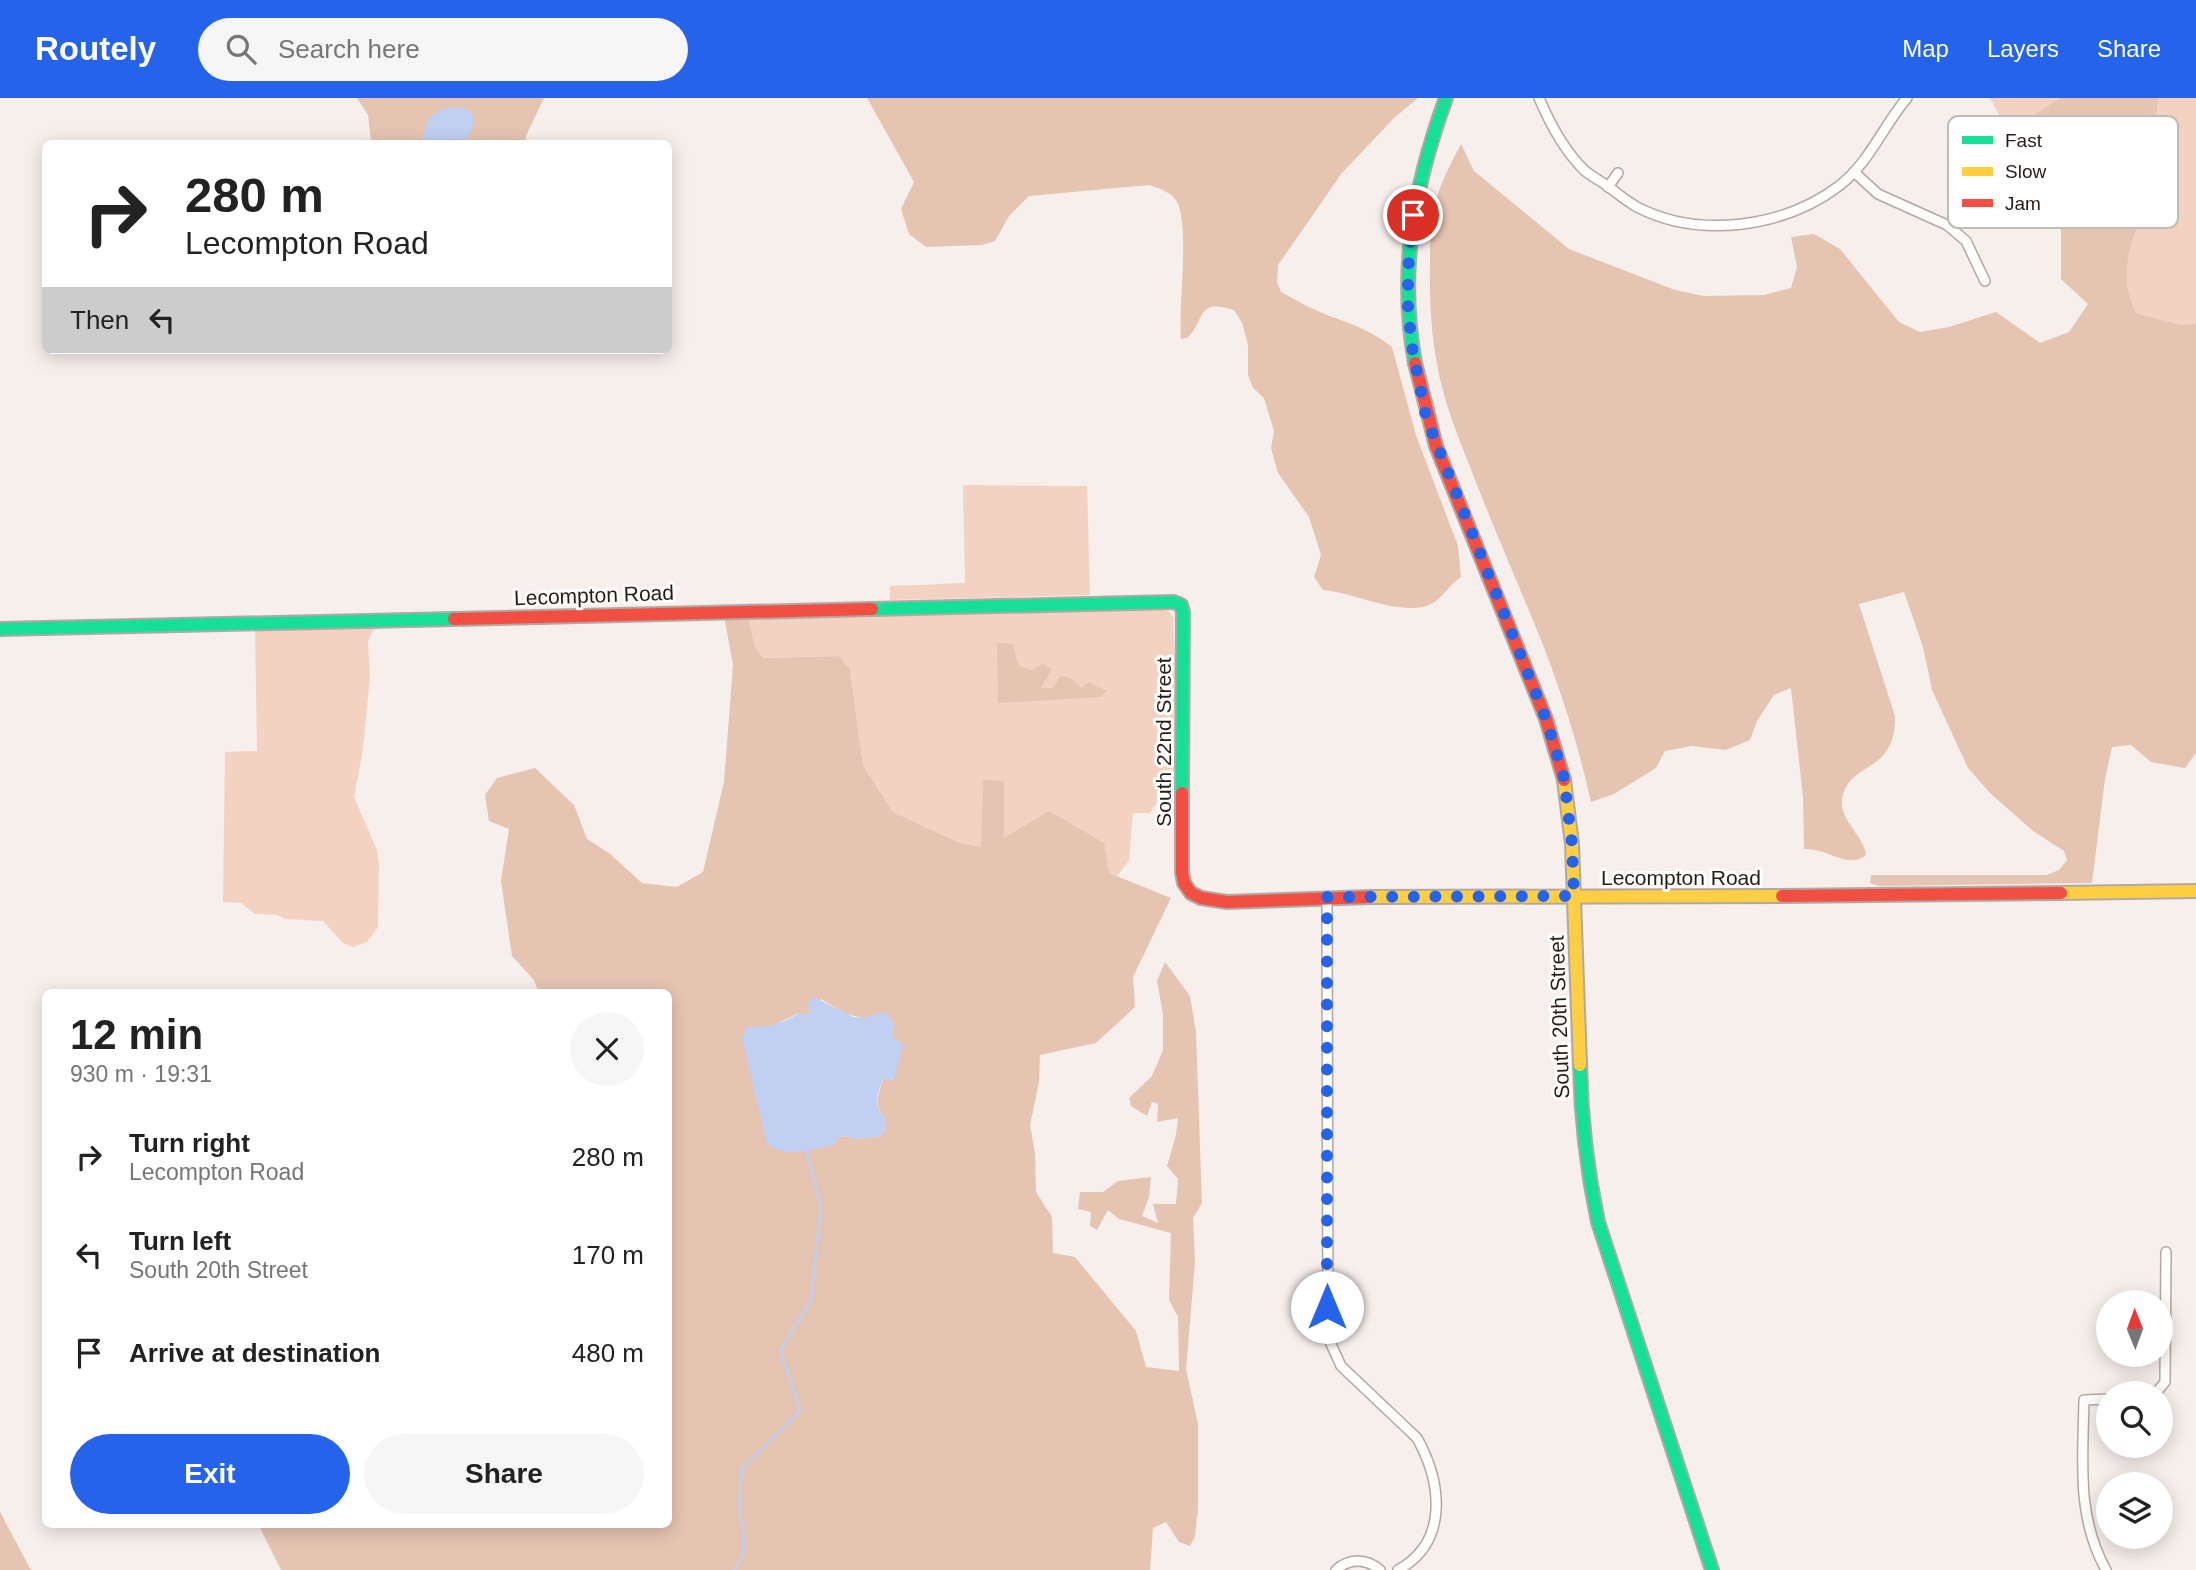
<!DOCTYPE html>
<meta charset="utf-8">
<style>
body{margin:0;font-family:Helvetica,sans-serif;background:#f6f6f6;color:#222;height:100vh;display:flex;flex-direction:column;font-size:26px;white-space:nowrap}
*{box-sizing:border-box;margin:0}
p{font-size:23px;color:#767676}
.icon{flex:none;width:38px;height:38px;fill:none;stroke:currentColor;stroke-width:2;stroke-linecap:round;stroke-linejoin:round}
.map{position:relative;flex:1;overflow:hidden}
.details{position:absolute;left:42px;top:891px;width:630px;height:539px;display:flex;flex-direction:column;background:#fff;border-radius:10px;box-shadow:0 4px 18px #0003}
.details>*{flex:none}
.top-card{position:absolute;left:42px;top:42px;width:630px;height:214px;border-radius:10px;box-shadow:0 4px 18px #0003;background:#fff;color:#222;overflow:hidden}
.needle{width:46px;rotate:359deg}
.fabs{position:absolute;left:2096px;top:1192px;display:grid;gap:14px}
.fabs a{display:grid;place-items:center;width:77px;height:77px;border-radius:50%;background:#fff;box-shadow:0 4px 18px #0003;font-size:35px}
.pin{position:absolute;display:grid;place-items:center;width:60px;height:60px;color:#fff;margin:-30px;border:4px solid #fff;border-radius:50%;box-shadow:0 2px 7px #0007}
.me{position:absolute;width:77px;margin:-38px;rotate:0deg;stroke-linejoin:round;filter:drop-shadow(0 0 5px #0008)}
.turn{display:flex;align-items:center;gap:24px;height:147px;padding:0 28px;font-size:32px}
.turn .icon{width:91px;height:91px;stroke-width:2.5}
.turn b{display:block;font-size:49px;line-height:60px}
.then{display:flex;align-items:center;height:66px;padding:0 28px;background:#0003;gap:14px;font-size:26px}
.round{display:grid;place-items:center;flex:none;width:74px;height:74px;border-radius:37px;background:#f6f6f6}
.overview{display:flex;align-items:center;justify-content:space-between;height:119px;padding:0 28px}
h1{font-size:42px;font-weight:600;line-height:52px}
.cta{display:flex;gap:14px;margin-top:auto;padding:14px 28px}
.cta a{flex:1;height:80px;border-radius:42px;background:#2563eb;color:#fff;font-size:28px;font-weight:600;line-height:80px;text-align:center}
.cta a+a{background:#f6f6f6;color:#222}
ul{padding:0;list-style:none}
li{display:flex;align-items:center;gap:21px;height:98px;padding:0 28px}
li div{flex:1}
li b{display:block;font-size:26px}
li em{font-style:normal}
header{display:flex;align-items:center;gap:42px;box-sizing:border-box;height:98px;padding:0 35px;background:#2563eb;color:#fff}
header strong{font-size:33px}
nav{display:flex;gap:38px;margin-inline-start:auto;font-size:24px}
.search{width:490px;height:63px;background:#f6f6f6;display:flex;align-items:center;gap:18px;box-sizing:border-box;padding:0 24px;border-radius:38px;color:#767676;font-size:26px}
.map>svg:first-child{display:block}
.green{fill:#f4d2c1}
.forest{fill:#e6c4b2;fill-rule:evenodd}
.water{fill:#bfd0f3}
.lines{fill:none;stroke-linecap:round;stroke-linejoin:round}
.stream{stroke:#bfd0f3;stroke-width:2.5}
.street-casing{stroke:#b1a8a4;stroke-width:12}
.fast-casing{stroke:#b1a8a4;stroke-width:16}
.slow-casing{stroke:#b1a8a4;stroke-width:16}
.jam-casing{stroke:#b1a8a4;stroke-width:16}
.street{stroke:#fefdfc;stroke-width:9}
.fast{stroke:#16e098;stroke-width:12}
.slow{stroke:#ffcf43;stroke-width:12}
.jam{stroke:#f24e42;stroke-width:12}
.route{stroke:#2563eb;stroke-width:12;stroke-dasharray:0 21.6}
.labels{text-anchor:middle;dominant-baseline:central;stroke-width:6;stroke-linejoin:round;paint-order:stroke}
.street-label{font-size:21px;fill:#271c17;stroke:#fff}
.key{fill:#fff;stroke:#bebbb9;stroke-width:2}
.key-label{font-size:19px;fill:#271c17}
</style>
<header>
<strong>Routely</strong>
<div class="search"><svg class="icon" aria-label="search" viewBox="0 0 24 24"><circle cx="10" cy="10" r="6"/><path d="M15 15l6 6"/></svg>Search here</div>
<nav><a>Map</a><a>Layers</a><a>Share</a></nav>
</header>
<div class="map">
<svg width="2196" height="1472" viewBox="0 0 2196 1472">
<rect width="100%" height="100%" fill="#f7efec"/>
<!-- green -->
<g class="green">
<polygon points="1990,0 2059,0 2030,20 2034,43 2061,83 2061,105 2014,45"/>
<polygon points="2159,0 2196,0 2196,226 2181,227 2134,215 2127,189 2128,158 2138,126"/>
<polygon points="963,387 1087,388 1090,497 890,502 890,488 965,485"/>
<polygon points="1139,510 1168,513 1173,518 1177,629 1175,690 1159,701 1150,715 1133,715 1129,763 1117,778 1004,740 1003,683 983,683 982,750 960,745 893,714 863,667 850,571 839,558 763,560 755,551 748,519"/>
<polygon points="375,528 368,543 370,579 363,651 354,699 377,752 379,767 378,829 367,844 353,849 343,845 323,823 285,821 277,817 255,816 241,805 223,804 225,654 257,653 255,531"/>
</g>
<!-- forest -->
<g class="forest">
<polygon points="357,0 544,0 526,38 525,46 465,45 466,42 424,34 423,45 371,45 368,17"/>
<path d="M 867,0 L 1418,0 L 1394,20 L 1342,75 L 1278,167 L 1277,184 L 1281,194 C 1291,199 1300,205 1311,210 C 1339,223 1366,228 1392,249 L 1416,337 L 1458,448 L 1461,479 C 1449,487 1443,499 1433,505 C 1405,521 1354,494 1323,492 L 1314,479 L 1321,457 L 1309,419 L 1278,375 L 1271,350 L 1274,333 L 1264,300 L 1253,290 L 1248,277 L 1248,247 L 1242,225 L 1234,212 C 1194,200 1207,222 1187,240 L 1181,241 C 1178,208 1190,129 1177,104 C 1172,94 1158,90 1149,87 L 1029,98 L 1009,118 L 995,143 L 982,147 L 926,149 L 909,136 L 901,111 L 914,84 Z"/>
<path d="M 2059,0 L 2159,0 L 2138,126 L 2128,158 L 2127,189 L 2135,215 L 2181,227 L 2196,226 L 2196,655 L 2185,670 L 2151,664 L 2131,647 L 2112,649 L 2105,681 L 2092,785 L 1879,788 L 1870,785 L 1871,777 L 2047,777 L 2059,772 L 2067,762 L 2064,753 L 2033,733 L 1990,695 L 1968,670 L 1932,592 L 1923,549 L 1904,494 L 1859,506 L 1895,618 C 1896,675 1852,663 1843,697 C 1836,721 1863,735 1866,757 C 1847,772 1829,750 1804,751 L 1803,699 L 1791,590 L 1774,597 L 1757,623 L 1750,642 L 1726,652 L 1692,648 L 1665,653 L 1656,670 L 1614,696 L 1591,704 C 1579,650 1563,599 1543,547 C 1519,487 1493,429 1470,369 C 1460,343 1449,317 1442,289 C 1432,250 1429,208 1430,167 C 1430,146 1430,120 1437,99 C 1443,80 1452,63 1461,46 L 1474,73 L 1569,151 L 1675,192 L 1704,198 L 1764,197 L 1791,190 L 1797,169 L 1791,139 L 1814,136 L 1840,151 L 1899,224 L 1920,234 L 1949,229 L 1996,214 L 2040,245 L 2069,234 L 2088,206 L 2061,181 L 2061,83 L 2034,43 L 2028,28 L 2030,20 Z"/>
<path d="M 724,518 L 748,519 L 755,550 L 763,560 L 839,558 L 850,571 L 863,667 L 893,714 L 960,745 L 981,749 L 983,682 L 1004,683 L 1004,740 L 1049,713 L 1104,745 L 1109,775 L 1171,800 L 1133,879 L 1135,909 L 1096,945 L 1040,957 L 1039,984 L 1030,1027 L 1035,1055 L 1036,1094 L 1052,1119 L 1053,1155 L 1075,1159 L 1136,1233 L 1146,1269 L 1179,1273 L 1178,1219 L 1169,1202 L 1171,1135 L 1119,1121 L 1108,1112 L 1097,1132 L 1090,1128 L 1091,1114 L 1078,1111 L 1080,1094 L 1103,1094 L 1118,1083 L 1151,1079 L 1149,1099 L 1142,1118 L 1158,1125 L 1153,1106 L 1176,1106 L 1178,1081 L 1167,1068 L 1176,1037 L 1178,1020 L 1157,1024 L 1158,1006 L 1152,1004 L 1147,1018 L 1131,1008 L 1129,1000 L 1152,978 L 1163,952 L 1163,916 L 1157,883 L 1165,864 L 1190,898 L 1196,934 L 1202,1105 L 1193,1120 L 1195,1164 L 1186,1271 L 1198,1326 L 1198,1411 L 1195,1438 L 1190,1448 L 1179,1444 L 1166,1424 L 1153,1430 L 1150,1472 L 281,1472 L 258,1426 L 668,1426 L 668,894 L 539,894 L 534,882 L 512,858 L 501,783 L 509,731 L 489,723 L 485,697 L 497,680 L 535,670 L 574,707 L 587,741 L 609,755 L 642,785 L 677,789 L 703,774 L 724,684 L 733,567 ZM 821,901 L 846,916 L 863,920 L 894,982 L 883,980 C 879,997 872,1008 886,1021 L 886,1031 L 878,1039 L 856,1041 L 846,1038 L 839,1039 L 833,1047 L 747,929 L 768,930 L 799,915 L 807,917 Z"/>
<polygon points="997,545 1013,546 1018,567 1031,572 1043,566 1052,571 1041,590 1053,590 1061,578 1071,580 1081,590 1089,584 1107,593 1100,599 998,605"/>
<polygon points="0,1414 31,1472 0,1472"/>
</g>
<!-- water -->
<g class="water">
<path d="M 454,9 L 464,10 L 472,15 C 477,29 469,33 465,45 L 423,45 C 424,24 432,11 454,9 Z"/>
<path d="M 814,899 L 853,919 L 863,920 L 885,914 L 895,926 L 892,939 L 903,946 L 894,982 L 883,980 C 878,997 872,1008 886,1021 L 886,1031 L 878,1039 L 856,1041 L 846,1038 L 839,1039 L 833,1047 C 810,1051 787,1061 767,1046 L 742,940 L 747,929 C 769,930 781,926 799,915 L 807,917 L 810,914 L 808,904 Z"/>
</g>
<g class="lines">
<!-- stream -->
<path class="stream" d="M 734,1472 C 750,1454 742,1434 740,1412 C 739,1399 741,1385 742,1371 L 800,1313 L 780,1253 L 811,1203 L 821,1108 L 806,1052"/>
<defs>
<g id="street">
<path d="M 1539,0 C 1550,26 1564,52 1584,72 C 1591,78 1599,82 1606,87 C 1616,94 1626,103 1637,109 C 1699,141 1783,130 1839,88 C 1870,64 1883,28 1907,0"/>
<polyline points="1854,74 1878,96 1947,127 1966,143 1985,183"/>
<polyline points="1608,89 1618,75"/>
<path d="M 1327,799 L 1328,1228 L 1331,1246 L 1341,1268 L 1417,1340 C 1442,1385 1449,1444 1398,1472"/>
<polyline points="2156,1295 2165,1284 2166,1154"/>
<path d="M 1336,1472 C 1349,1460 1366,1460 1380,1472"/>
<path d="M 2106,1472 C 2076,1418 2083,1362 2084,1302 L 2109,1301"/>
</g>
<g id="fast">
<path d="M 1415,265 C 1398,172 1414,88 1446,0"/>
<polyline points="872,511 1174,504 1181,507 1183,514 1182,695"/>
<polyline points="0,531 454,521"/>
<path d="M 1580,967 C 1581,1020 1587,1072 1598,1124 L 1712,1472"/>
</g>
<g id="slow">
<polyline points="1564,682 1572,746 1580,967"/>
<polyline points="2061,795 2196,793"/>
<polyline points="1370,799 1782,798"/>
</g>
<g id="jam">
<polyline points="1415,265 1436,348 1546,621 1564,682"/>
<polyline points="454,521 872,511"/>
<polyline points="1182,695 1182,774 1184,785 1191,795 1201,800 1227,804 1370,799"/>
<polyline points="1782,798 2061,795"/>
</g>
</defs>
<!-- street casing -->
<use href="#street" class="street-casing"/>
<!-- fast casing -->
<use href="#fast" class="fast-casing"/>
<!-- slow casing -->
<use href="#slow" class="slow-casing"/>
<!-- jam casing -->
<use href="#jam" class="jam-casing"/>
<!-- street -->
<use href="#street" class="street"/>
<!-- fast -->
<use href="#fast" class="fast"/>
<!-- slow -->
<use href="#slow" class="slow"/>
<!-- jam -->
<use href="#jam" class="jam"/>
</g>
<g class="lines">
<!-- route -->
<polyline class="route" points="1327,1209 1327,799 1574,798 1572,746 1564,680 1546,621 1426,319 1412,249 1408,211 1408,172 1413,117"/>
</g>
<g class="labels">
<!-- street labels -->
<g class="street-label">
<text transform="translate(594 497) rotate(-2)">Lecompton Road</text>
<text transform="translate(1163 644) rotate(-90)">South 22nd Street</text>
<text x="1681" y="779">Lecompton Road</text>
<text transform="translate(1559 919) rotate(-92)">South 20th Street</text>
</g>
</g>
<!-- legend -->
<rect x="1948" y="18" width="230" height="112" rx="10" class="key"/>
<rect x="1962" y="38" width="31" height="8" fill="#16e098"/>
<rect x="1962" y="69" width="31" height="9" fill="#ffcf43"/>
<rect x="1962" y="101" width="31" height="8" fill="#f24e42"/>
<g class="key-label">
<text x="2005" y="49">Fast</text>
<text x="2005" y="80">Slow</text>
<text x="2005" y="112">Jam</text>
</g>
</svg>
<div class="fabs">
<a><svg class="needle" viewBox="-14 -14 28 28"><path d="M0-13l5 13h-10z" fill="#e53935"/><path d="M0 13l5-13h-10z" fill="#767676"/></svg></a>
<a><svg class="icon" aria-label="search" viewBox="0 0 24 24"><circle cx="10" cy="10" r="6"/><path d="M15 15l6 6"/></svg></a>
<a><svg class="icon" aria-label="layers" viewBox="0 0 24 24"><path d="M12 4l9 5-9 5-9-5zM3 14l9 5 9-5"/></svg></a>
</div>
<div class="pin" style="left:1413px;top:117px;background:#d93025"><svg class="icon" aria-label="arrive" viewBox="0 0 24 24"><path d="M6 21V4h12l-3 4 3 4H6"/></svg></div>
<svg class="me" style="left:1327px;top:1209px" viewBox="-20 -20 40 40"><circle r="19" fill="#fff"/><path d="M0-13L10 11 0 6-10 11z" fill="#2563eb"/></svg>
<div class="top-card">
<div class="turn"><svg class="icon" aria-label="right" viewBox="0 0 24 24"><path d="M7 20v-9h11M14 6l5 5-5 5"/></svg><div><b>280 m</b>Lecompton Road</div></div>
<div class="then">Then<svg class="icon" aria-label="left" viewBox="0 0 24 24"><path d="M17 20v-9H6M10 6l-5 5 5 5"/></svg></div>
</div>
<section class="details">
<div class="overview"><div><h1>12 min</h1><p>930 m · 19:31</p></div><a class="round"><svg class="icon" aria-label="close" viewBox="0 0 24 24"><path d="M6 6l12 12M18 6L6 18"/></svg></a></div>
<ul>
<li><svg class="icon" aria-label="right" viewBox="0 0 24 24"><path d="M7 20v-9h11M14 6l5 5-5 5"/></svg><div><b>Turn right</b><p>Lecompton Road</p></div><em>280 m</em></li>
<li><svg class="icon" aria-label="left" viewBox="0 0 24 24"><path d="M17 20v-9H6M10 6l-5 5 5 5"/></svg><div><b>Turn left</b><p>South 20th Street</p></div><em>170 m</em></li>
<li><svg class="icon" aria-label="arrive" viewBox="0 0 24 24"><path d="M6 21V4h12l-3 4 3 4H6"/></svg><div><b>Arrive at destination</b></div><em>480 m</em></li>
</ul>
<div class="cta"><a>Exit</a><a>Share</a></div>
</section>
</div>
